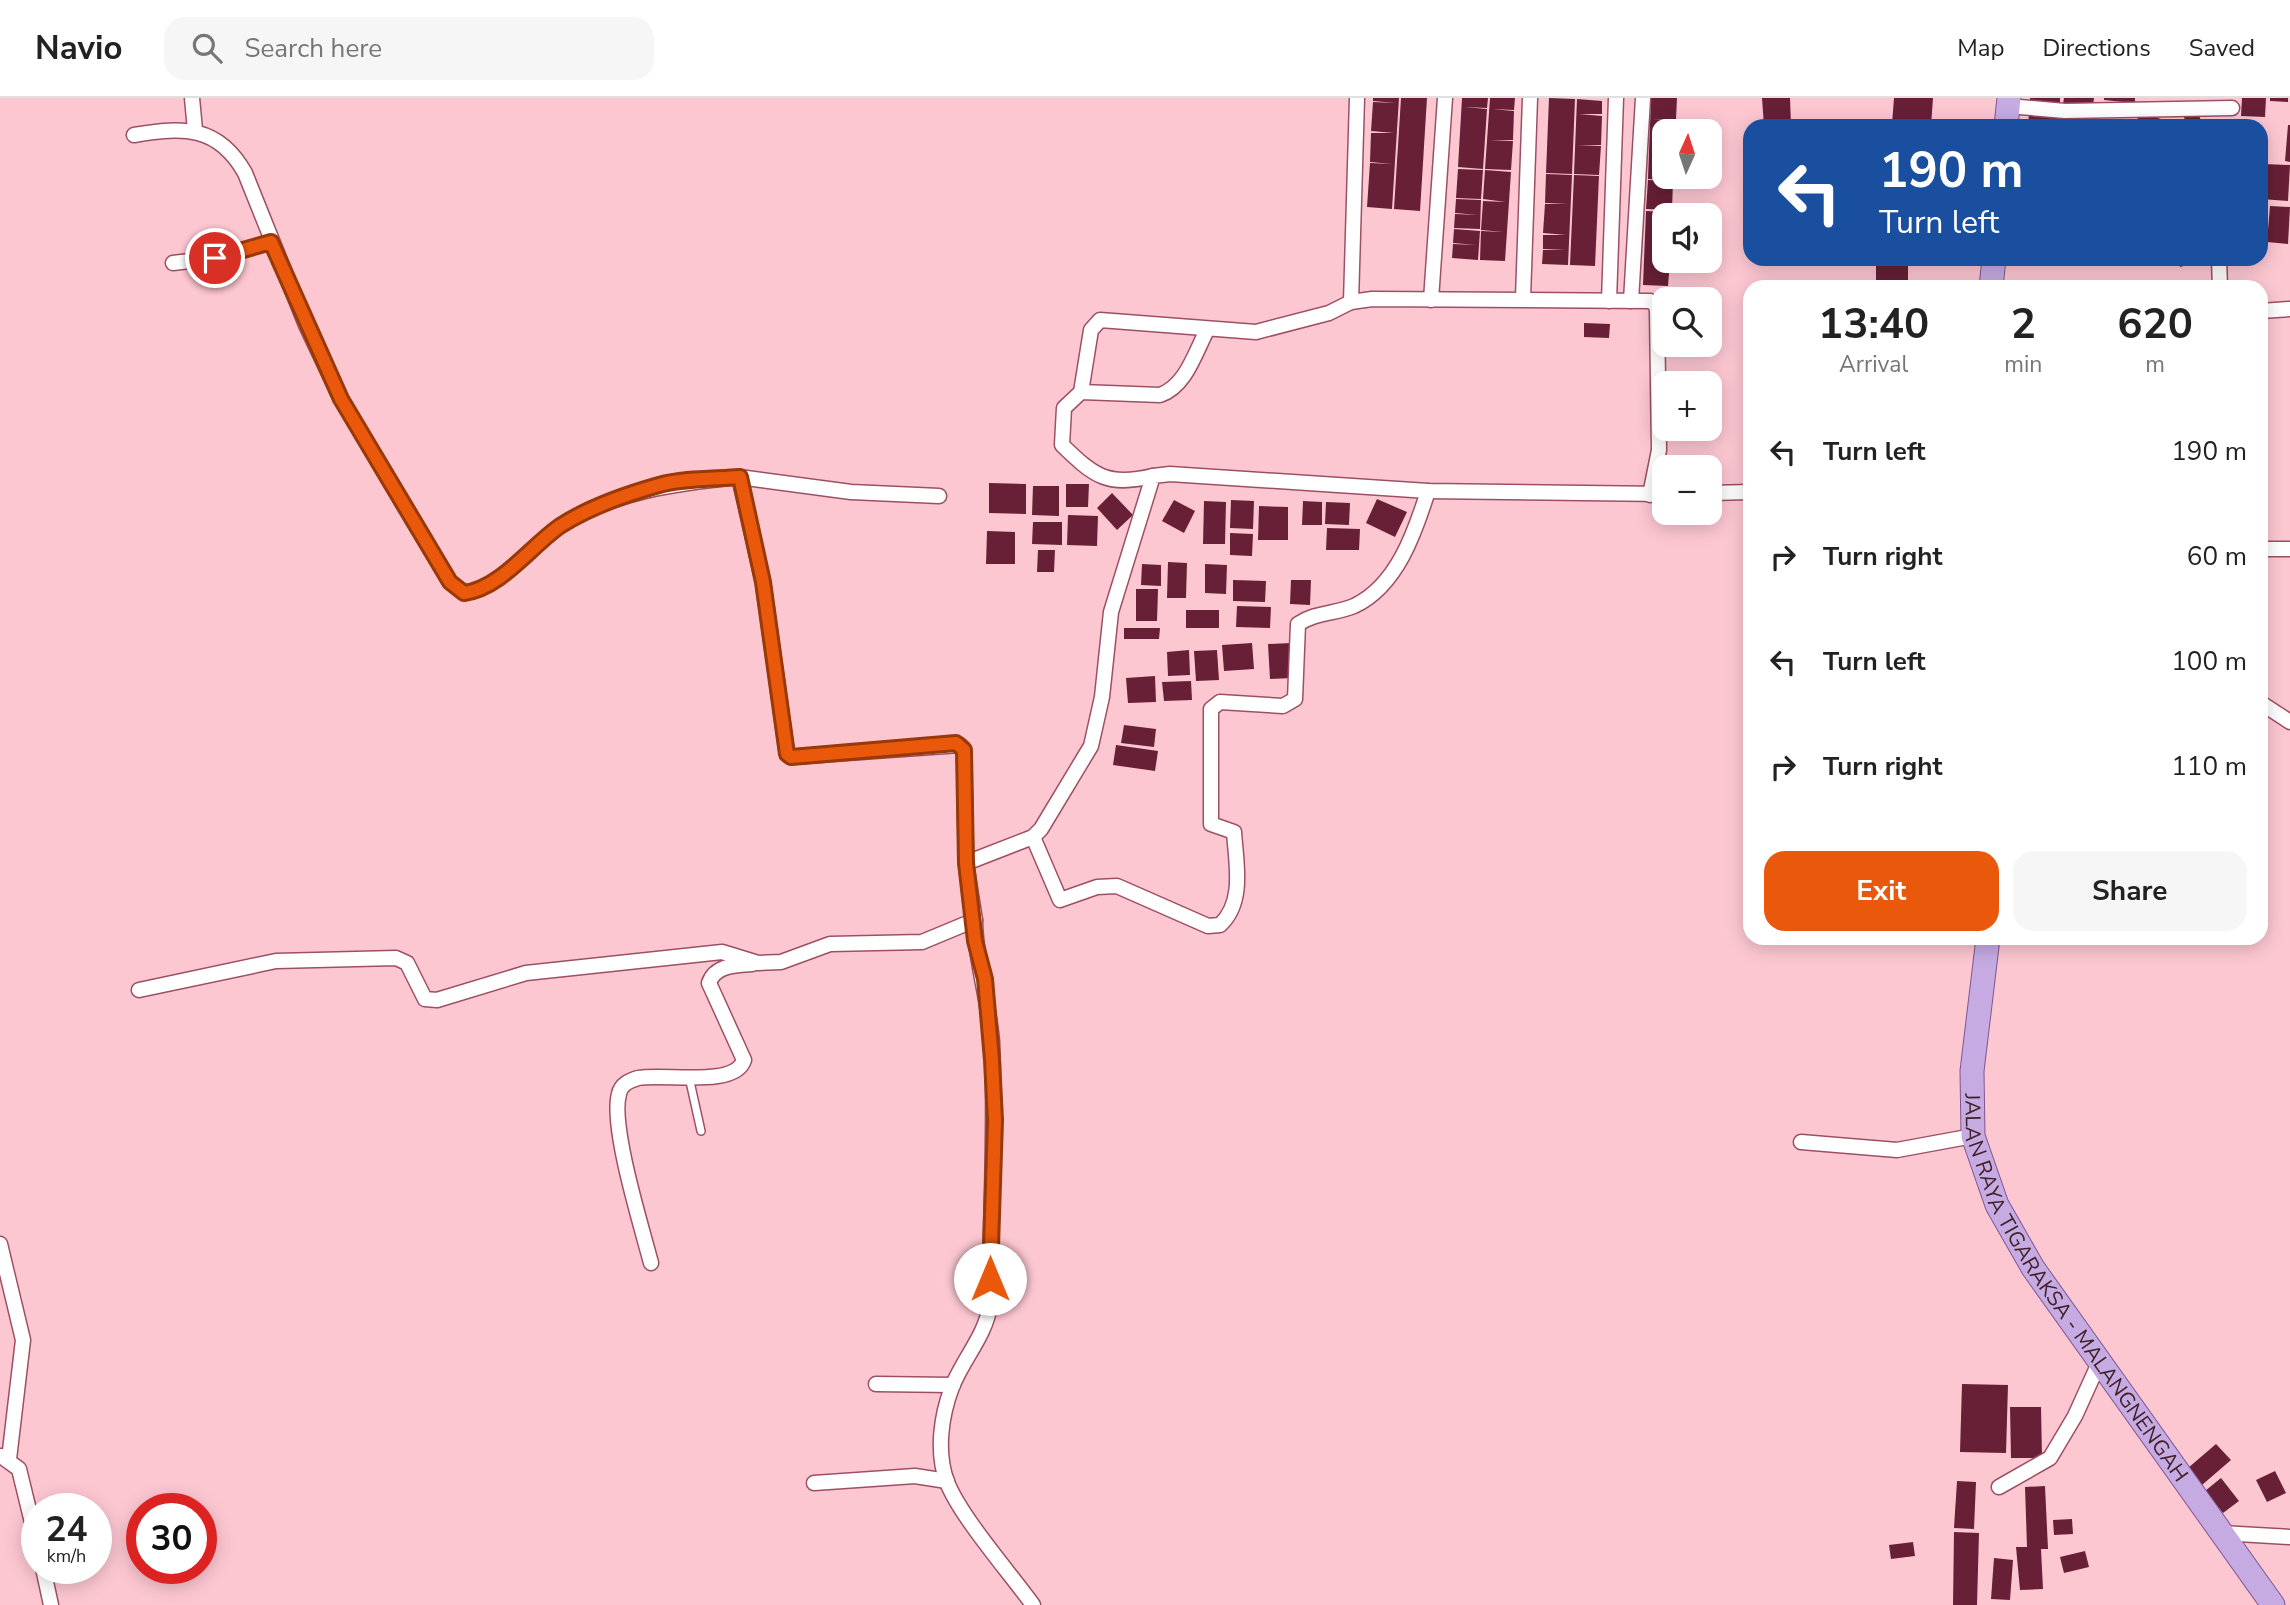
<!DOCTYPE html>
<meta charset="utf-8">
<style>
body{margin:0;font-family:"Nunito Sans",sans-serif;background:#f6f6f6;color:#222;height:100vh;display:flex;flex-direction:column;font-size:26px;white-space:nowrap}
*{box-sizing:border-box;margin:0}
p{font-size:23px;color:#767676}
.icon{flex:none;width:38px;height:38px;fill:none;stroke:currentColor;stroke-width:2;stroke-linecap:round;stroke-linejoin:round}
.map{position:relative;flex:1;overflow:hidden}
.drawer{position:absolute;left:1743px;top:182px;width:525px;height:665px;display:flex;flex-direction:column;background:#fff;border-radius:21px;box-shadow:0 4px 18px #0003}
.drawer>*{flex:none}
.hud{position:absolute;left:1743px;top:21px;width:525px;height:147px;border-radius:21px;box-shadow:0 4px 18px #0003;background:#1a4fa0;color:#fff;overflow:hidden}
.needle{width:46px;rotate:3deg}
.controls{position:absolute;left:1652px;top:21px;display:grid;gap:14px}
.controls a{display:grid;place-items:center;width:70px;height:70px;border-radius:14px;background:#fff;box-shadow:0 4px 18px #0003;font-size:35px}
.speed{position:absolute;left:21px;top:1395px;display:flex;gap:14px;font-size:35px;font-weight:700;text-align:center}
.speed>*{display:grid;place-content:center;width:91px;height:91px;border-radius:50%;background:#fff;box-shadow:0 4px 18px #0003;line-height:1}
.speed small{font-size:18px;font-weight:400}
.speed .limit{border:10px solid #d22;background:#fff;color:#111}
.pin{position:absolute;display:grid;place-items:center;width:60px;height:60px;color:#fff;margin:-30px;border:4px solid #fff;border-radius:50%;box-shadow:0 2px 7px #0007}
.me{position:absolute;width:77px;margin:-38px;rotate:0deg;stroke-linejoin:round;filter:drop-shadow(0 0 5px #0008)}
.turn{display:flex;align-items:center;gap:24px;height:147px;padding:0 21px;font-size:32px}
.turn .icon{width:91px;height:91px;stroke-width:2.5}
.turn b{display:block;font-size:49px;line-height:60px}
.eta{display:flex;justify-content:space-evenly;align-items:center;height:119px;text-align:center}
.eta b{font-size:42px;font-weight:700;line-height:49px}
.button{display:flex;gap:14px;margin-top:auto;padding:14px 21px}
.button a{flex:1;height:80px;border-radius:21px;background:#ea580c;color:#fff;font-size:28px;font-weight:700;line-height:80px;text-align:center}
.button a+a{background:#f6f6f6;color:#222}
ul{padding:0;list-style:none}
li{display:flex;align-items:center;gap:21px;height:105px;padding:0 21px}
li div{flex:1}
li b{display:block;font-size:26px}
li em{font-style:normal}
header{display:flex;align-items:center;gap:42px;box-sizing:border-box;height:98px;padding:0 35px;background:#fff;border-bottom:2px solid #e0e0e0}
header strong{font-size:33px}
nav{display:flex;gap:38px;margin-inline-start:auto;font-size:24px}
.search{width:490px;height:63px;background:#f6f6f6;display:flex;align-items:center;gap:18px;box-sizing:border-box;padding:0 24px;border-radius:21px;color:#767676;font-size:26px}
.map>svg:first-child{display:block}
.building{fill:#672036}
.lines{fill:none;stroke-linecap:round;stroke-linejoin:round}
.lane-casing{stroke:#9d5064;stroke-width:10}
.street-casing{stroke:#9d5064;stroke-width:17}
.primary-casing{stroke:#7e5694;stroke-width:25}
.lane{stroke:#fff;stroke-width:7}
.street{stroke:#fff;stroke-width:14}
.primary{stroke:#c5abe2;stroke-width:23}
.route-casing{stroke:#983908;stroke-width:18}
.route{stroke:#ea580c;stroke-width:12}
.labels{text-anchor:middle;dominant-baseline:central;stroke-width:7;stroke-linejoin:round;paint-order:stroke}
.street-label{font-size:21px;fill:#412028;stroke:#ffdae1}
</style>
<header>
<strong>Navio</strong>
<div class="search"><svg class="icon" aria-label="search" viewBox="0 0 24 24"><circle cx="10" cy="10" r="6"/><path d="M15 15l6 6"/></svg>Search here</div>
<nav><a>Map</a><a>Directions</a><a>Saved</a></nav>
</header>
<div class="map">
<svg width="2290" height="1507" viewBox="0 0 2290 1507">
<rect width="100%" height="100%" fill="#fdc7d2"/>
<!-- building -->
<g class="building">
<polygon points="1373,0 1399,0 1392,111 1367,109 1370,65 1393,66 1370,64 1371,35 1394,35 1371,33 1373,4 1396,5 1373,3"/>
<polygon points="1401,0 1427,0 1420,113 1394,111"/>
<polygon points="1462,0 1488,0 1487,10 1464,9 1487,11 1483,71 1458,69"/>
<polygon points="1490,0 1515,0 1514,12 1492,11 1514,13 1513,42 1490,42 1513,43 1511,72 1485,71"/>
<polygon points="1549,0 1575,1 1572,76 1546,75"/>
<polygon points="1651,0 1677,0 1676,21 1653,21 1676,22 1675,33 1652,35 1664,37 1664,51 1652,52 1664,52 1664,66 1651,67 1664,67 1664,79 1673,79 1673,82 1648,81"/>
<polygon points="1762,0 1790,0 1791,28 1764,28"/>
<polygon points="1894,0 1933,0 1931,28 1892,26"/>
<polygon points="2030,0 2060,0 2060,7 2030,5"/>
<polygon points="2064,0 2094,0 2093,8 2063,6"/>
<polygon points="2104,0 2135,0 2135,5 2104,2"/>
<polygon points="2242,0 2266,0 2265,19 2241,18"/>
<polygon points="2270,0 2288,0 2288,4 2270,3"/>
<polygon points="1577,1 1602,3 1602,16 1579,16 1602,18 1601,47 1577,47 1601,48 1599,77 1574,76"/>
<polygon points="2140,14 2161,21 2159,28 2135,28"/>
<polygon points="2029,15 2060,17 2059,28 2028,28"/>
<polygon points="2199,16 2202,28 2186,28 2184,19"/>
<polygon points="2064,20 2088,21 2087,28 2064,28"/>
<polygon points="2179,22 2181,28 2167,28 2167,25"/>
<polygon points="2093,24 2113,25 2113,28 2093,28"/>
<polygon points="2288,27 2290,27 2290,64 2285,63"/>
<polygon points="2263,66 2290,67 2288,103 2261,101"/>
<polygon points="1458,71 1483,72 1481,101 1456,100"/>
<polygon points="1485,72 1511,74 1505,163 1480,162 1481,133 1504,134 1481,132 1483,103 1506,104 1483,101"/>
<polygon points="1546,76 1572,77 1568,167 1542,166 1543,152 1566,152 1543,151 1543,137 1566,137 1543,135 1545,106 1568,106 1545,105"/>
<polygon points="1574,77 1599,78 1595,168 1570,167"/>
<polygon points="1648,82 1673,83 1672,112 1646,111"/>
<polygon points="1456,101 1481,102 1480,131 1454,130 1455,116 1478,117 1455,115"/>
<polygon points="2270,108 2290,109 2288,146 2267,144"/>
<polygon points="1646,113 1671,114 1671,117 1664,117 1664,163 1670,163 1668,188 1643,187"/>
<polygon points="1454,131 1480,133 1478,162 1452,160 1453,146 1476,147 1453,145"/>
<rect x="1876" y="161" width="32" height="28"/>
<polygon points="2177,161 2203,161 2204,162 2180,169"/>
<polygon points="1584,225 1610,226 1609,240 1584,239"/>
<polygon points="989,385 1026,386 1026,416 989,415"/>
<polygon points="1066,386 1089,386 1088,409 1066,409"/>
<polygon points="1033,388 1059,388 1059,418 1032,417"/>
<polygon points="1112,395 1133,417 1117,432 1097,410"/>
<polygon points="1377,401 1407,414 1395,439 1366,425"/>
<polygon points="1174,402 1195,413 1184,435 1162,423"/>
<polygon points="1231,402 1254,403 1253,431 1230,430"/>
<polygon points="1204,403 1226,404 1225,446 1203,446"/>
<polygon points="1303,403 1322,404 1322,427 1302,427"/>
<polygon points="1326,404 1350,405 1349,427 1325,426"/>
<polygon points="1259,408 1288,409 1288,442 1258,442"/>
<polygon points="1068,417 1098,418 1097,448 1067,447"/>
<polygon points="1033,424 1062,424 1062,447 1032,446"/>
<polygon points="1327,430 1360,431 1359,452 1326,452"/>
<polygon points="987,433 1015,434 1015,466 986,466"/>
<polygon points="1230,435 1253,436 1252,458 1230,457"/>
<polygon points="1038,452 1055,452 1054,474 1037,474"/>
<polygon points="1168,464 1187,465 1186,500 1167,500"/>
<polygon points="1142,466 1161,467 1161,488 1141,487"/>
<polygon points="1205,466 1227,467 1226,496 1205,495"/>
<polygon points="1233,482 1266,483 1265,504 1233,503"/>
<polygon points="1291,482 1311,482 1310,507 1290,506"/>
<polygon points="1136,491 1158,491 1157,523 1136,523"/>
<polygon points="1237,508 1271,509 1270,530 1236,529"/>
<rect x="1186" y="512" width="33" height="18"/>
<polygon points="1124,530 1160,530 1159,541 1124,541"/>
<polygon points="1252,545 1254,571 1224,573 1222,547"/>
<polygon points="1291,545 1293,580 1270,581 1268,546"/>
<polygon points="1189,552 1190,577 1168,578 1167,554"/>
<polygon points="1217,552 1219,582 1196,583 1194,553"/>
<polygon points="1155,578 1156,604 1128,605 1126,580"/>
<polygon points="1191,583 1192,602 1164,603 1162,584"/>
<polygon points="1124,627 1156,631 1154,649 1121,645"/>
<polygon points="1116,647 1158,653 1155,673 1113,667"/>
<polygon points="1962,1286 2008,1287 2006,1355 1960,1354"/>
<polygon points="2010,1309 2041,1309 2042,1360 2011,1360"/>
<polygon points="2216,1346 2231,1362 2202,1387 2188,1370"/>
<polygon points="2275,1373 2286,1395 2267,1404 2256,1382"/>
<polygon points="2221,1380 2239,1403 2223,1415 2205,1393"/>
<polygon points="1957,1383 1976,1384 1974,1431 1954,1430"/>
<polygon points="2045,1388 2048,1451 2041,1451 2043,1491 2020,1492 2016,1449 2027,1449 2025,1389"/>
<polygon points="2072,1421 2073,1436 2054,1437 2053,1422"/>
<polygon points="1954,1434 1979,1435 1977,1507 1953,1507"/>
<polygon points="1913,1444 1915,1458 1891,1461 1889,1447"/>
<polygon points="2085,1453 2089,1469 2064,1475 2060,1459"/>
<polygon points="1994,1460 2013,1462 2010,1502 1991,1501"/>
</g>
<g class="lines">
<defs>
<polyline id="lane" points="689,979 701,1033"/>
<g id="street">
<polyline points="192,0 195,32"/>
<polyline points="1357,0 1351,204 1372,201 1650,203 1656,207 1657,214 1659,352 1650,397"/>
<polyline points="2008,8 2065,13 2232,10"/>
<path d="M 134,37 C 183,29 218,27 245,75 L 306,227 L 341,301 L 450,484 L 464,495 C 501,490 530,449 560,428 C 613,393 678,385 739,379"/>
<polyline points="2219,161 2220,189"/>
<polyline points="173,165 215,160 271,144"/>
<polyline points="1523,200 1530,0"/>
<polyline points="1431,202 1445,0"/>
<polyline points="1609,203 1616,0"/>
<polyline points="1631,203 1643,0"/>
<polyline points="2261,213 2290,211"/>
<polyline points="1081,294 1091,232 1100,222 1256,234 1329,215 1351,204"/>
<path d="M 1153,378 C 1107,389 1094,378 1062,347 L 1064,310 L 1081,294 L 1160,297 C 1186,288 1195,255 1207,232"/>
<polyline points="1710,395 1750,394"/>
<polyline points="939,398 851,394 739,379 763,484 787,656 791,659 960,647 964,651 966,765"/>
<polyline points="2261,451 2290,451"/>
<polyline points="2261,605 2290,624"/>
<path d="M 1033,739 L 1060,802 L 1097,789 L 1117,788 L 1208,828 L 1220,827 C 1245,804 1236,765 1234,734 L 1211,726 L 1211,611 L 1220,604 L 1283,608 L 1295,601 L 1298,526 C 1316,514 1335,516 1354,508 C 1397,488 1415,434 1428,393"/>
<path d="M 975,822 C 975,861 989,904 992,944 C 996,1032 990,1119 990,1207 C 986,1237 963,1261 952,1289 C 941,1318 936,1354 947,1384 C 960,1418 1010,1475 1033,1507"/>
<polyline points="139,892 276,863 396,860 407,865 425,901 437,902 526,875 722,854 758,865 781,864 830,846 922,844 975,822 966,765 1033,739 1041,731 1091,648 1102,599 1111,514 1153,378 1170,376 1428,393 1664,396"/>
<polyline points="1801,1044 1897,1052 1973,1038"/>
<polyline points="0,1146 23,1242 9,1361"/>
<path d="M 651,1165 C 642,1130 610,1028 619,996 C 621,986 629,983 638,980 C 665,975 735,990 744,962 L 709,885 C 715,867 736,867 752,866"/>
<polyline points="876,1286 953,1287"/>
<polyline points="1,1358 19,1371 37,1445"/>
<polyline points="814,1385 915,1378 947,1383"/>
<polyline points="1999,1389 2050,1360 2075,1318 2099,1265"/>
<polyline points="2221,1435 2290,1439"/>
<polyline points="43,1470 51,1507"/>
</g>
<g id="primary">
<polyline points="2006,28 2009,0"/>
<polyline points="1991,189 1994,161"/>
<path id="s1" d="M 1988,840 L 1972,973 L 1973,1038 L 1997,1107 L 2033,1170 L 2273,1507"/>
</g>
</defs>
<!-- lane casing -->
<use href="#lane" class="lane-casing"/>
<!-- street casing -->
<use href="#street" class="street-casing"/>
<!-- primary casing -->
<use href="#primary" class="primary-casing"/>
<!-- lane -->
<use href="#lane" class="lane"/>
<!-- street -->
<use href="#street" class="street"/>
<!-- primary -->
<use href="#primary" class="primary"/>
</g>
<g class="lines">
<defs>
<path id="route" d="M 215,160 L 271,144 L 341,301 L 450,484 L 464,495 C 501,490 530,449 560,428 C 588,410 627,396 659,387 C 684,380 714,381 740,379 L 763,484 L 787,656 L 791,659 L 956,645 L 964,652 L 966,765 L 975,843 L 985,881 L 992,962 L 995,1022 L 990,1181"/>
</defs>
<!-- route casing -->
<use href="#route" class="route-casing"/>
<!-- route -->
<use href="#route" class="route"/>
</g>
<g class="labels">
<!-- street labels -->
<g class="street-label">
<text stroke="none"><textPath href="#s1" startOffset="380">JALAN RAYA TIGARAKSA - MALANGNENGAH</textPath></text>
</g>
</g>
</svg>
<div class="controls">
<a><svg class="needle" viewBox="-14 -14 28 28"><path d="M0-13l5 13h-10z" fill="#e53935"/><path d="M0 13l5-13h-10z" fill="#767676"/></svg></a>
<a><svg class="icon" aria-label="sound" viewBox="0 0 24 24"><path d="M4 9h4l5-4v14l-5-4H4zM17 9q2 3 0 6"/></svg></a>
<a><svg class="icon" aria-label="search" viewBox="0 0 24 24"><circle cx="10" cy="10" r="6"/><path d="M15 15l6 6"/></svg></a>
<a>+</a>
<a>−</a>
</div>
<div class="speed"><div>24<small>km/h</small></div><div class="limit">30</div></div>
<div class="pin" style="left:215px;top:160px;background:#d93025"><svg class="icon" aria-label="arrive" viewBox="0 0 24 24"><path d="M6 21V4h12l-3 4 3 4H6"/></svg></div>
<svg class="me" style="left:990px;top:1181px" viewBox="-20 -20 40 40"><circle r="19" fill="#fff"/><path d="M0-13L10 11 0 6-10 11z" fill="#ea580c"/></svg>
<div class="hud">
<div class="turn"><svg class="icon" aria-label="left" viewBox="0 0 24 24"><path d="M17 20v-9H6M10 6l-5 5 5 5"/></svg><div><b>190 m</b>Turn left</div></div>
</div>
<section class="drawer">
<div class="eta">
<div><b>13:40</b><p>Arrival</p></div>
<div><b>2</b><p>min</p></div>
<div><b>620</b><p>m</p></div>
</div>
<ul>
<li><svg class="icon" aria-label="left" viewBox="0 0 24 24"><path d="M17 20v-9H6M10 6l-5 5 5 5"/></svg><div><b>Turn left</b></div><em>190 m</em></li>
<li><svg class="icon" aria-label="right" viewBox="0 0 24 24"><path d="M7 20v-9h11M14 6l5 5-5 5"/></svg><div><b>Turn right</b></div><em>60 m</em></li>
<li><svg class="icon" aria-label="left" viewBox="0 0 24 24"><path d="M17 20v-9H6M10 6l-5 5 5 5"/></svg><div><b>Turn left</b></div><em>100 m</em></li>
<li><svg class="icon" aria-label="right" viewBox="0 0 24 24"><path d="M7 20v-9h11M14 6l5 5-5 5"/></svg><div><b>Turn right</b></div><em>110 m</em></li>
</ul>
<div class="button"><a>Exit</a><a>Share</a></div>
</section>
</div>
